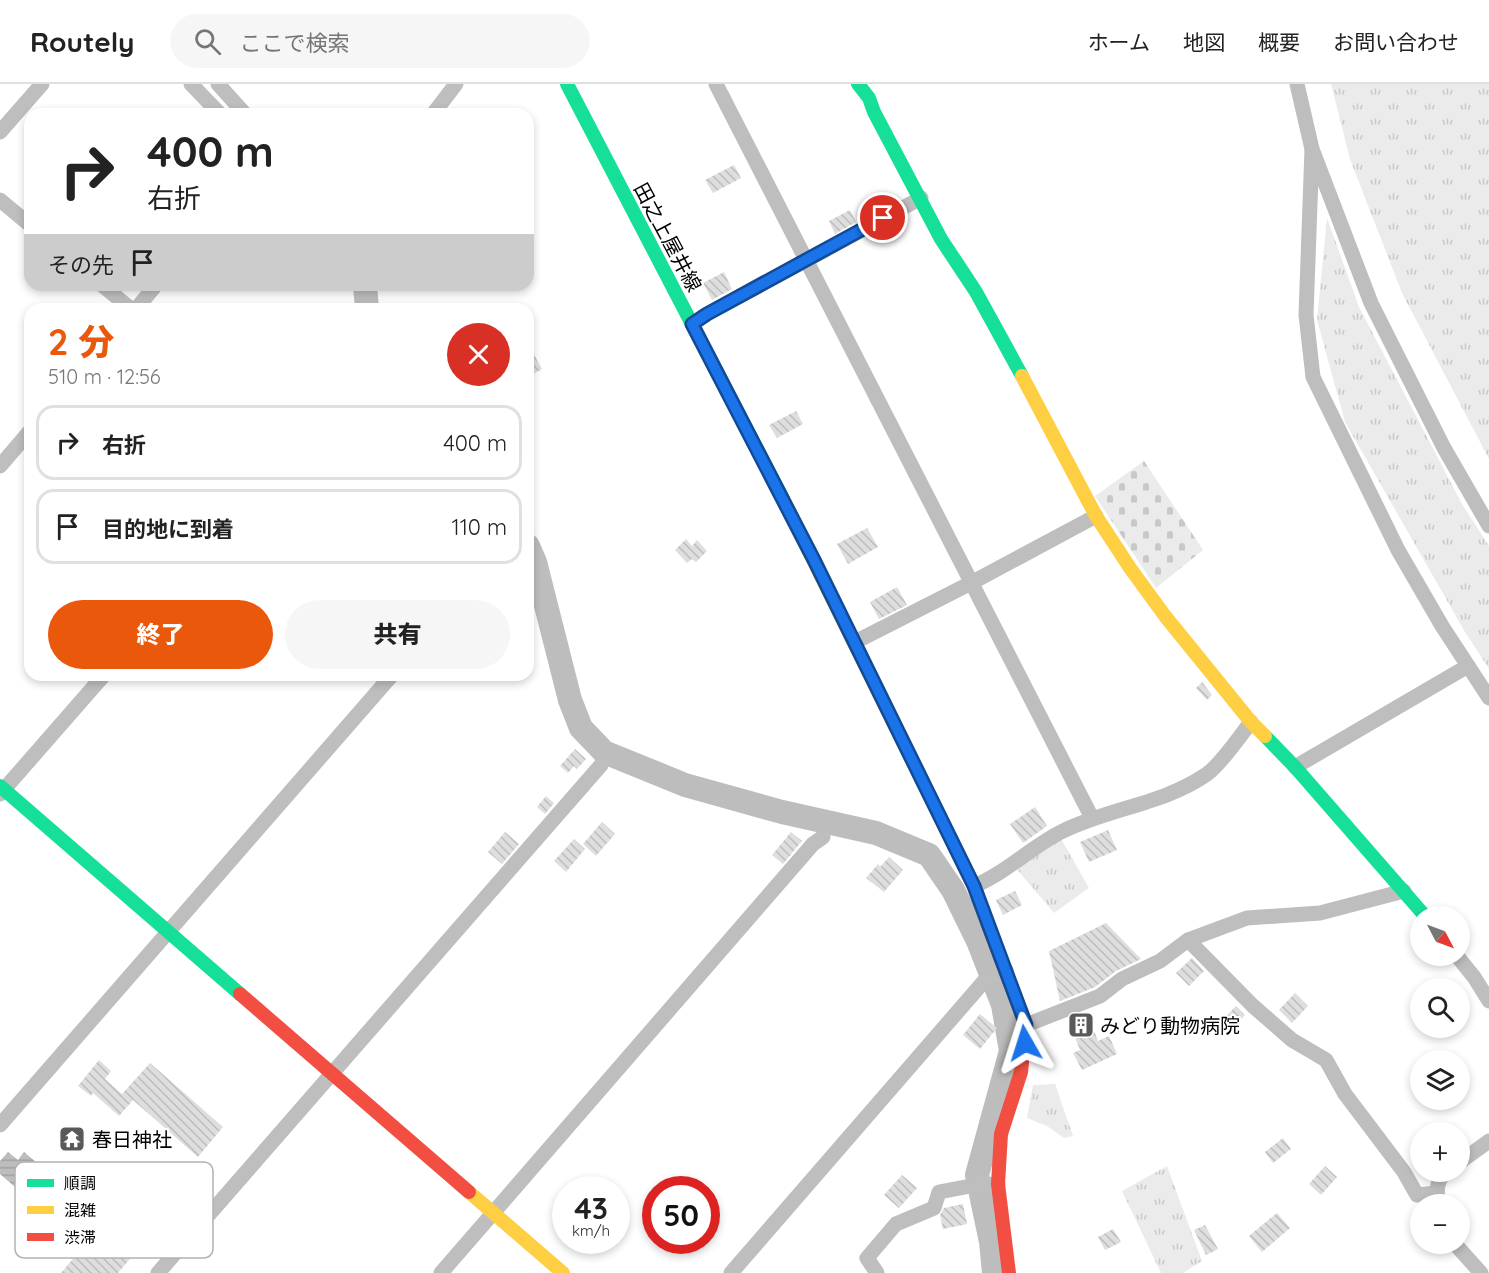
<!DOCTYPE html>
<html lang="ja">
<meta charset="utf-8">
<style>
body{margin:0;font-family:Quicksand,"Noto Sans JP",sans-serif;background:#f6f6f6;color:#222;height:100vh;display:flex;flex-direction:column;font-size:22px;white-space:nowrap}
*{box-sizing:border-box;margin:0}
p{font-size:20px;color:#767676}
.icon{flex:none;width:33px;height:33px;fill:none;stroke:currentColor;stroke-width:2;stroke-linecap:round;stroke-linejoin:round}
.map{position:relative;flex:1;overflow:hidden}
.drawer{position:absolute;left:24px;top:219px;width:510px;height:378px;display:flex;flex-direction:column;background:#fff;border-radius:18px;box-shadow:0 3px 9px #0003}
.drawer>*{flex:none}
.banner{position:absolute;left:24px;top:24px;width:510px;height:183px;border-radius:18px;box-shadow:0 3px 9px #0003;background:#fff;color:#222;overflow:hidden}
.needle{width:39px;rotate:131deg}
.fabs{position:absolute;left:1410px;top:822px;display:grid;gap:12px}
.fabs a{display:grid;place-items:center;width:60px;height:60px;border-radius:50%;background:#fff;box-shadow:0 3px 9px #0003;font-size:30px}
.speed{position:absolute;left:552px;top:1092px;display:flex;gap:12px;font-size:30px;font-weight:700;text-align:center}
.speed>*{display:grid;place-content:center;width:78px;height:78px;border-radius:50%;background:#fff;box-shadow:0 3px 9px #0003;line-height:1}
.speed small{font-size:15px;font-weight:400}
.speed .limit{border:9px solid #d22;background:#fff;color:#111}
.pin{position:absolute;display:grid;place-items:center;width:51px;height:51px;color:#fff;margin:-26px;border:3px solid #fff;border-radius:50%;box-shadow:0 2px 6px #0007}
.me{position:absolute;width:66px;margin:-33px;rotate:354deg;stroke-linejoin:round;filter:drop-shadow(0 0 4px #0008)}
.turn{display:flex;align-items:center;gap:21px;height:126px;padding:0 24px;font-size:27px}
.turn .icon{width:78px;height:78px;stroke-width:2.5}
.turn b{display:block;font-size:42px;line-height:51px}
.then{display:flex;align-items:center;height:57px;padding:0 24px;background:#0003;gap:12px;font-size:22px}
.round{display:grid;place-items:center;flex:none;width:63px;height:63px;border-radius:32px;background:#f6f6f6}
.headline{display:flex;align-items:center;justify-content:space-between;height:102px;padding:0 24px}
h1{font-size:36px;font-weight:800;line-height:45px;color:#ea580c}
.action{display:flex;gap:12px;margin-top:auto;padding:12px 24px}
.action a{flex:1;height:69px;border-radius:36px;background:#ea580c;color:#fff;font-size:24px;font-weight:800;line-height:69px;text-align:center}
.action a+a{background:#f6f6f6;color:#222}
ul{padding:0;list-style:none}
li{display:flex;align-items:center;gap:18px;height:75px;margin:0 12px 9px;padding:0 12px;border:3px solid #e0e0e0;border-radius:18px}
li div{flex:1}
li b{display:block;font-size:22px}
li em{font-style:normal}
header{display:flex;align-items:center;gap:36px;box-sizing:border-box;height:84px;padding:0 30px;background:#fff;border-bottom:2px solid #e0e0e0}
header strong{font-size:28px}
nav{display:flex;gap:33px;margin-inline-start:auto;font-size:21px}
.search{width:420px;height:54px;background:#f6f6f6;display:flex;align-items:center;gap:15px;box-sizing:border-box;padding:0 21px;border-radius:33px;color:#767676;font-size:22px}
.map>svg:first-child{display:block}
.grass{fill:url(#grass-tufts)}
.cemetery{fill:url(#cemetery-stones)}
.water{fill:url(#water-rules)}
.lines{fill:none;stroke-linecap:round;stroke-linejoin:round}
.river{stroke:#bdbdbd;stroke-width:24}
.building{fill:url(#building-back-hatch)}
.street{stroke:#bebebe;stroke-width:15}
.fast{stroke:#16e098;stroke-width:14}
.slow{stroke:#ffcf43;stroke-width:14}
.jam{stroke:#f24e42;stroke-width:14}
.route-casing{stroke:#114b97;stroke-width:15}
.route{stroke:#1a73e8;stroke-width:10}
.labels{text-anchor:middle;dominant-baseline:central;stroke-width:4.5;stroke-linejoin:round;paint-order:stroke}
.street-label{font-size:20px;fill:#000;stroke:#fff}
.poi-label{font-size:20px;fill:#000;stroke:#fff;text-anchor:start}
.key{fill:#fff;stroke:#b2b2b2;stroke-width:1.5}
.key-label{font-size:16px;fill:#000}
</style>
<header>
<strong>Routely</strong>
<div class="search"><svg class="icon" aria-label="search" viewBox="0 0 24 24"><circle cx="10" cy="10" r="6"/><path d="M15 15l6 6"/></svg>ここで検索</div>
<nav><a>ホーム</a><a>地図</a><a>概要</a><a>お問い合わせ</a></nav>
</header>
<div class="map">
<svg width="1489" height="1189" viewBox="0 0 1489 1189">
<defs>
<pattern id="grass-tufts" width="24" height="20" patternUnits="userSpaceOnUse" patternTransform="scale(1.5)"><rect width="24" height="20" fill="#ebebeb"/><path d="M3 7l-1-3M5 7V3M7 7l1-3M15 17l-1-3M17 17v-4M19 17l1-3" fill="none" stroke="#c8c8c8"/></pattern>
<pattern id="cemetery-stones" width="16" height="16" patternUnits="userSpaceOnUse" patternTransform="scale(1.5)"><rect width="16" height="16" fill="#ebebeb"/><path d="M2 7V4a2 2 0 0 1 4 0v3zM10 15v-3a2 2 0 0 1 4 0v3z" fill="#c8c8c8"/></pattern>
<pattern id="water-rules" width="6" height="5" patternUnits="userSpaceOnUse" patternTransform="scale(1.5)"><rect width="6" height="5" fill="#bdbdbd"/><path d="M0 2.5h6" fill="none" stroke="#a1a1a1"/></pattern>
<pattern id="building-back-hatch" width="6" height="6" patternUnits="userSpaceOnUse" patternTransform="scale(1.5)"><rect width="6" height="6" fill="#dedede"/><path d="M-1 5l2 2M0 0l6 6M5-1l2 2" fill="none" stroke="#bdbdbd"/></pattern>
</defs>
<rect width="100%" height="100%" fill="#fff"/>
<!-- grass -->
<g class="grass">
<polygon points="1331,0 1489,0 1489,375 1402,209 1350,75"/>
<polygon points="1327,134 1359,223 1462,420 1489,462 1489,585 1465,548 1345,338 1317,236"/>
<polygon points="1060,753 1089,804 1054,829 1014,782"/>
<polygon points="1055,1000 1073,1052 1064,1054 1047,1042 1027,1034 1033,1001"/>
<polygon points="1167,1082 1202,1177 1183,1189 1161,1189 1122,1107"/>
</g>
<!-- cemetery -->
<polygon class="cemetery" points="1144,377 1203,466 1156,504 1095,412"/>
<!-- water -->
<polygon class="water" points="8,1068 18,1076 24,1068 42,1083 36,1091 44,1099 30,1116 0,1090 0,1077"/>
<g class="lines">
<!-- river -->
<g class="river">
<polyline points="365,201 367,225"/>
<polyline points="528,462 535,478 570,616 581,644 604,668 685,701 782,728 876,749 929,771 953,806 978,857 1003,921 1011,967 977,1091 991,1158 994,1189"/>
</g>
</g>
<!-- building -->
<g class="building">
<polygon points="734,81 741,94 713,109 705,96"/>
<polygon points="850,126 856,138 835,150 829,137"/>
<polygon points="724,188 732,205 712,216 703,199"/>
<polygon points="528,260 542,285 528,293"/>
<polygon points="796,327 803,340 777,354 769,341"/>
<polygon points="867,444 878,463 848,480 837,460"/>
<polygon points="686,455 692,462 697,456 707,467 696,478 692,475 687,479 675,466"/>
<polygon points="897,503 907,521 879,535 870,518"/>
<polygon points="1202,598 1212,611 1207,616 1196,604"/>
<polygon points="575,665 586,675 577,685 574,682 568,689 560,682"/>
<polygon points="546,712 554,719 545,730 537,723"/>
<polygon points="1035,723 1047,742 1023,759 1010,740"/>
<polygon points="602,738 615,750 596,772 583,760"/>
<polygon points="1108,746 1117,766 1089,778 1080,758"/>
<polygon points="505,748 519,760 502,780 488,768"/>
<polygon points="791,748 802,757 783,780 772,771"/>
<polygon points="574,755 585,765 566,788 554,777"/>
<polygon points="889,773 903,786 884,808 866,794 878,780 880,783"/>
<polygon points="1015,807 1022,821 1003,831 996,816"/>
<polygon points="1106,839 1141,875 1116,887 1095,903 1060,917 1049,867"/>
<polygon points="1192,874 1204,887 1189,902 1176,889"/>
<polygon points="1295,909 1308,922 1292,939 1279,926"/>
<polygon points="1236,922 1245,931 1226,951 1217,942"/>
<polygon points="1087,928 1098,957 1109,952 1117,970 1082,986 1073,969 1080,966 1068,935"/>
<polygon points="980,930 997,944 980,965 963,951"/>
<polygon points="99,976 111,987 105,995 122,1010 150,979 223,1043 198,1073 133,1016 119,1032 93,1009 91,1012 78,1002"/>
<polygon points="1283,1054 1291,1065 1273,1079 1265,1068"/>
<polygon points="1325,1082 1337,1093 1321,1111 1309,1100"/>
<polygon points="902,1091 917,1104 899,1124 884,1111"/>
<polygon points="69,1097 141,1158 138,1160 141,1162 118,1189 61,1189 82,1164 43,1130"/>
<polygon points="963,1120 967,1140 943,1145 940,1131 944,1124"/>
<polygon points="1277,1129 1290,1144 1262,1168 1249,1152"/>
<polygon points="1205,1141 1218,1165 1206,1171 1194,1146"/>
<polygon points="1113,1145 1121,1158 1105,1166 1098,1153"/>
</g>
<g class="lines">
<!-- street -->
<g class="street">
<polyline points="191,0 220,30"/>
<polyline points="218,0 245,30"/>
<polyline points="716,0 1092,734"/>
<polyline points="1297,0 1312,65 1371,219 1444,364 1489,442"/>
<polyline points="433,30 456,0"/>
<polyline points="0,48 42,0"/>
<polyline points="1312,65 1306,231 1313,293 1398,466 1442,542 1489,614"/>
<polyline points="0,116 30,141"/>
<polyline points="102,201 131,225"/>
<polyline points="136,225 156,201"/>
<polyline points="692,240 707,230 921,114"/>
<polyline points="0,382 30,347"/>
<polyline points="855,558 971,499 1096,432"/>
<polyline points="1295,683 1468,582"/>
<polyline points="0,710 104,591"/>
<path d="M 974,802 C 1006,789 1032,762 1063,747 C 1110,724 1164,720 1207,690 C 1221,680 1240,652 1251,638"/>
<polyline points="1188,856 1253,922 1292,956 1326,976 1345,1010 1404,1088 1417,1111 1436,1109"/>
<polyline points="1457,872 1474,893 1489,917"/>
<polyline points="1026,941 1100,912 1122,895 1160,877 1188,856 1247,834 1320,829 1404,807"/>
<polyline points="0,1041 392,591"/>
<polyline points="1460,1078 1489,1057"/>
<path d="M 1439,1120 C 1436,1108 1436,1095 1447,1088"/>
<polyline points="1455,1160 1481,1189"/>
<polyline points="158,1189 601,681"/>
<polyline points="441,1189 813,760 823,753"/>
<polyline points="731,1189 986,895 1006,886"/>
<polyline points="877,1189 867,1174 896,1140 934,1124 939,1108 976,1101 998,1100"/>
</g>
<!-- fast -->
<g class="fast">
<polyline points="567,0 783,415"/>
<polyline points="858,0 869,14 874,28 941,155 976,208 1022,292"/>
<polyline points="1265,652 1295,683 1425,832"/>
<polyline points="0,702 240,910"/>
</g>
<!-- slow -->
<g class="slow">
<polyline points="1022,292 1096,432 1130,484 1165,532 1251,638 1265,652"/>
<polyline points="783,415 974,802 987,838"/>
<polyline points="469,1108 563,1189"/>
</g>
<!-- jam -->
<g class="jam">
<polyline points="987,838 1026,941 1021,988 1001,1050 998,1100 1009,1189"/>
<polyline points="240,910 469,1108"/>
</g>
</g>
<g class="lines">
<defs>
<polyline id="route" points="883,134 707,230 692,240 814,476 974,802 1026,941 1025,959"/>
</defs>
<!-- route casing -->
<use href="#route" class="route-casing"/>
<!-- route -->
<use href="#route" class="route"/>
</g>
<!-- icons -->
<defs>
<symbol id="building-square" viewBox="-11 -11 22 22"><rect x="-9" y="-9" width="18" height="18" rx="4" fill="#595959" stroke="#fff"/><path d="M-4-6H4V6H1V3H-1V6H-4ZM-2.5-4.3h1.7v1.8h-1.7ZM.8-4.3h1.7v1.8H.8ZM-2.5-1h1.7V.8h-1.7ZM.8-1h1.7V.8H.8Z" fill="#fff"/></symbol>
<symbol id="temple-square" viewBox="-11 -11 22 22"><rect x="-9" y="-9" width="18" height="18" rx="4" fill="#595959" stroke="#fff"/><path d="M0-6L5-2H3V0L6.5 2.5H4V6H1.5V3h-3V6H-4V2.5H-6.5L-3 0V-2H-5Z" fill="#fff"/></symbol>
</defs>
<g fill-rule="evenodd">
<use href="#building-square" x="1066" y="926" width="30" height="30"/>
<use href="#temple-square" x="57" y="1040" width="30" height="30"/>
</g>
<g class="labels">
<!-- street labels -->
<g class="street-label">
<text transform="translate(668 153) rotate(62)">田之上屋井線</text>
</g>
<!-- poi labels -->
<g class="poi-label">
<text x="1100" y="941">みどり動物病院</text>
<text x="92" y="1055">春日神社</text>
</g>
</g>
<!-- legend -->
<rect x="15" y="1078" width="198" height="96" rx="9" class="key"/>
<rect x="27" y="1095" width="27" height="8" fill="#16e098"/>
<rect x="27" y="1122" width="27" height="8" fill="#ffcf43"/>
<rect x="27" y="1149" width="27" height="8" fill="#f24e42"/>
<g class="key-label">
<text x="64" y="1105">順調</text>
<text x="64" y="1132">混雑</text>
<text x="64" y="1159">渋滞</text>
</g>
</svg>
<div class="fabs">
<a><svg class="needle" viewBox="-14 -14 28 28"><path d="M0-13l5 13h-10z" fill="#e53935"/><path d="M0 13l5-13h-10z" fill="#767676"/></svg></a>
<a><svg class="icon" aria-label="search" viewBox="0 0 24 24"><circle cx="10" cy="10" r="6"/><path d="M15 15l6 6"/></svg></a>
<a><svg class="icon" aria-label="layers" viewBox="0 0 24 24"><path d="M12 4l9 5-9 5-9-5zM3 14l9 5 9-5"/></svg></a>
<a>+</a>
<a>−</a>
</div>
<div class="speed"><div>43<small>km/h</small></div><div class="limit">50</div></div>
<div class="pin" style="left:883px;top:134px;background:#d93025"><svg class="icon" aria-label="arrive" viewBox="0 0 24 24"><path d="M6 21V4h12l-3 4 3 4H6"/></svg></div>
<svg class="me" style="left:1025px;top:959px" viewBox="-20 -20 40 40"><path d="M0-17L14 15 0 8-14 15z" fill="#1a73e8" stroke="#fff" stroke-width="4"/></svg>
<div class="banner">
<div class="turn"><svg class="icon" aria-label="right" viewBox="0 0 24 24"><path d="M7 20v-9h11M14 6l5 5-5 5"/></svg><div><b>400 m</b>右折</div></div>
<div class="then">その先<svg class="icon" aria-label="arrive" viewBox="0 0 24 24"><path d="M6 21V4h12l-3 4 3 4H6"/></svg></div>
</div>
<section class="drawer">
<div class="headline"><div><h1>2 分</h1><p>510 m · 12:56</p></div><a class="round" style="background:#d93025;color:#fff"><svg class="icon" aria-label="close" viewBox="0 0 24 24"><path d="M6 6l12 12M18 6L6 18"/></svg></a></div>
<ul>
<li><svg class="icon" aria-label="right" viewBox="0 0 24 24"><path d="M7 20v-9h11M14 6l5 5-5 5"/></svg><div><b>右折</b></div><em>400 m</em></li>
<li><svg class="icon" aria-label="arrive" viewBox="0 0 24 24"><path d="M6 21V4h12l-3 4 3 4H6"/></svg><div><b>目的地に到着</b></div><em>110 m</em></li>
</ul>
<div class="action"><a>終了</a><a>共有</a></div>
</section>
</div>
